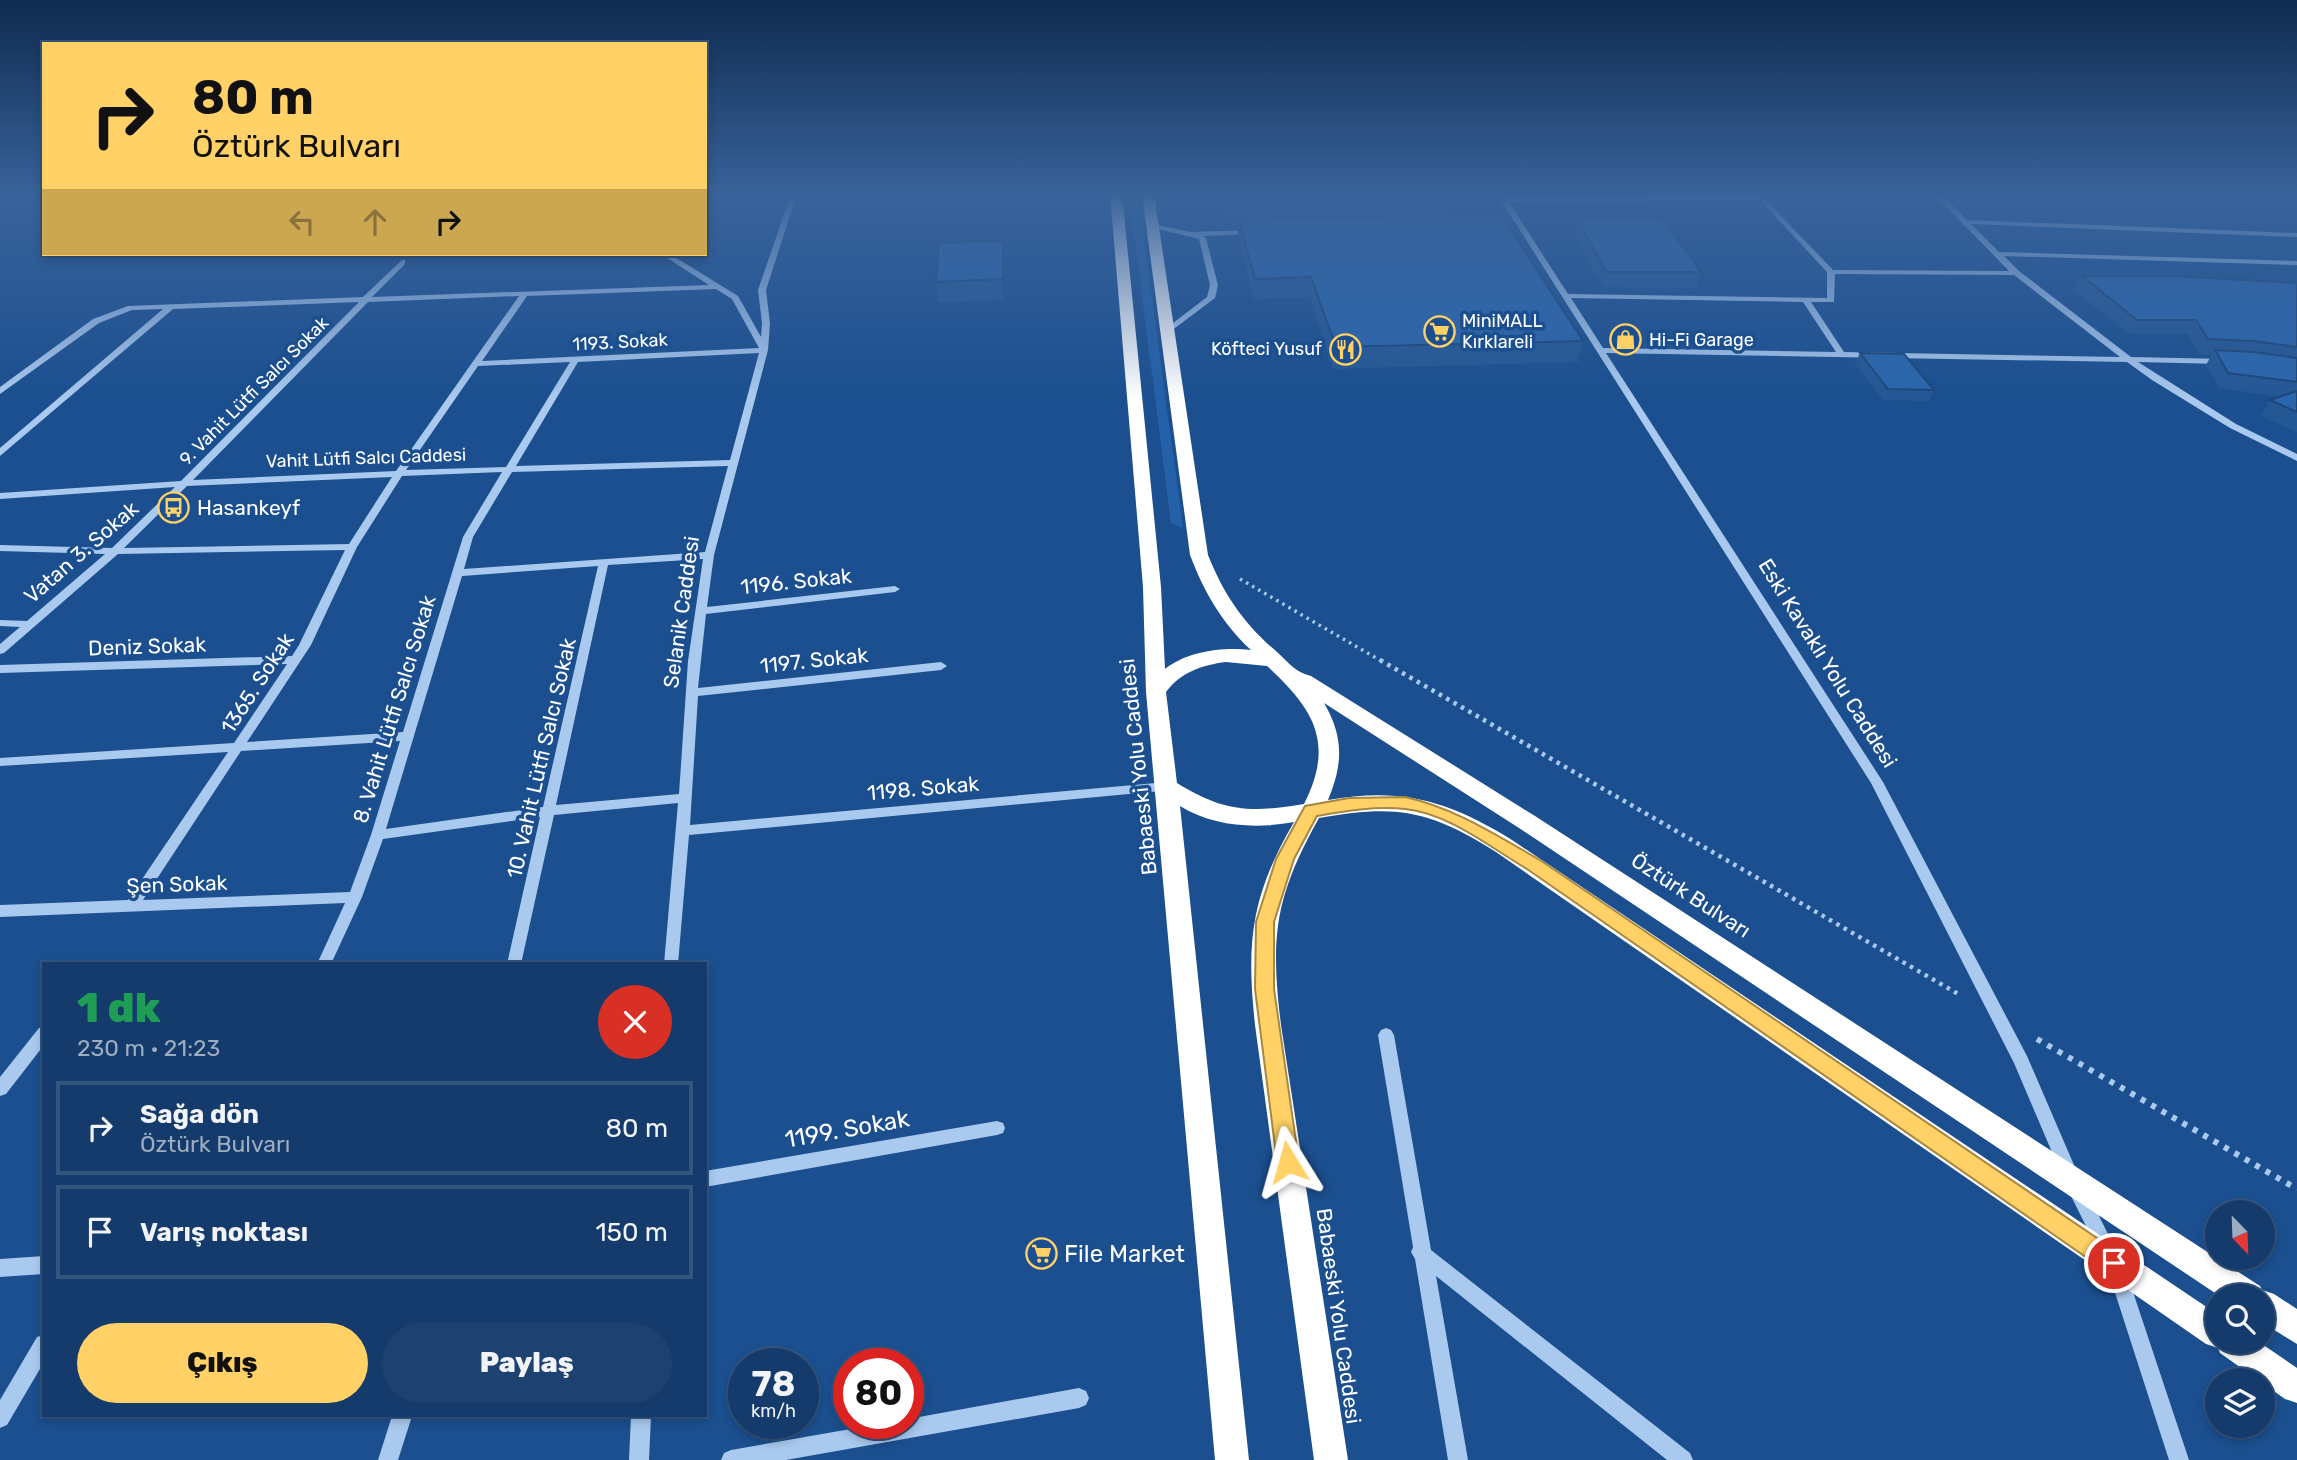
<!DOCTYPE html>
<html lang="tr">
<meta charset="utf-8">
<style>
body{margin:0;font-family:Rubik,sans-serif;background:#1d4271;color:#f1f3f6;height:100vh;display:flex;flex-direction:column;font-size:26px;white-space:nowrap}
*{box-sizing:border-box;margin:0}
p{font-size:23px;color:#9dadc1}
.icon{flex:none;width:38px;height:38px;fill:none;stroke:currentColor;stroke-width:2;stroke-linecap:round;stroke-linejoin:round}
.map{position:relative;flex:1;overflow:hidden}
.side{position:absolute;left:42px;top:962px;width:665px;height:455px;display:flex;flex-direction:column;background:#143b6b;border-radius:0px;box-shadow:0 4px 10px #0003,0 0 0 2px #33557e}
.side>*{flex:none}
.hud{position:absolute;left:42px;top:42px;width:665px;height:214px;border-radius:0px;box-shadow:0 4px 10px #0003,0 0 0 2px #33557e;background:#ffd166;color:#111;overflow:hidden}
.needle{width:46px;rotate:157deg}
.tools{position:absolute;left:2205px;top:1200px;display:grid;gap:14px}
.tools a{display:grid;place-items:center;width:70px;height:70px;border-radius:50%;background:#143b6b;box-shadow:0 4px 10px #0003,0 0 0 2px #33557e;font-size:35px}
.speed{position:absolute;left:728px;top:1348px;display:flex;gap:14px;font-size:35px;font-weight:700;text-align:center}
.speed>*{display:grid;place-content:center;width:91px;height:91px;border-radius:50%;background:#143b6b;box-shadow:0 4px 10px #0003,0 0 0 2px #33557e;line-height:1}
.speed small{font-size:18px;font-weight:400}
.speed .limit{border:10px solid #d22;background:#fff;color:#111}
.pin{position:absolute;display:grid;place-items:center;width:60px;height:60px;color:#fff;margin:-30px;border:4px solid #fff;border-radius:50%;box-shadow:0 2px 7px #0007}
.me{position:absolute;width:77px;margin:-38px;rotate:352deg;stroke-linejoin:round;filter:drop-shadow(0 0 5px #0008)}
.turn{display:flex;align-items:center;gap:24px;height:147px;padding:0 35px;font-size:32px}
.turn .icon{width:91px;height:91px;stroke-width:2.5}
.turn b{display:block;font-size:49px;line-height:60px}
.lanes{display:flex;align-items:center;height:66px;padding:0 35px;background:#0003;justify-content:center;gap:35px;direction:ltr}
.lanes .off{opacity:.35}
.round{display:grid;place-items:center;flex:none;width:74px;height:74px;border-radius:37px;background:#1d4271}
.overview{display:flex;align-items:center;justify-content:space-between;height:119px;padding:0 35px}
h1{font-size:42px;font-weight:800;line-height:52px;color:#1e9e55}
.primary-button{display:flex;gap:14px;margin-top:auto;padding:14px 35px}
.primary-button a{flex:1;height:80px;border-radius:42px;background:#ffd166;color:#111;font-size:28px;font-weight:800;line-height:80px;text-align:center}
.primary-button a+a{background:#1d4271;color:#f1f3f6}
ul{padding:0;list-style:none}
li{display:flex;align-items:center;gap:21px;height:94px;margin:0 14px 10px;padding:0 21px;border:4px solid #33557e;border-radius:0px}
li div{flex:1}
li b{display:block;font-size:26px}
li em{font-style:normal}
.map>svg:first-child{display:block}
.green{fill:#2461a8}
.lines{fill:none;stroke-linecap:round;stroke-linejoin:round}
.path-far2{stroke:#a9c9ee;stroke-width:3.5;stroke-dasharray:2.5 4.5;stroke-linecap:butt}
.path-far1{stroke:#a9c9ee;stroke-width:4.5;stroke-dasharray:3.5 5;stroke-linecap:butt}
.path{stroke:#a9c9ee;stroke-width:6;stroke-dasharray:5 7;stroke-linecap:butt}
.minor{fill:#a9c9ee;fill-rule:evenodd}
.highway{fill:#fff;fill-rule:evenodd}
.wall{fill:#245895}
.shaded-wall{fill:#1d4779}
.building{fill:#2a66ad;stroke:#1d4779;stroke-width:2}
.route{fill:#ffd166;stroke:#a68842;stroke-width:2}
.labels{text-anchor:middle;dominant-baseline:central;stroke-width:7;stroke-linejoin:round;paint-order:stroke}
.far-poi-label{font-size:18px;fill:#fff;stroke:#1b4f8f;text-anchor:start}
.far-street-label{font-size:18px;fill:#fff;stroke:#1b4f8f}
.poi-label{font-size:21px;fill:#fff;stroke:#1b4f8f;text-anchor:start}
.street-label{font-size:21px;fill:#fff;stroke:#1b4f8f}
.near-street-label{font-size:24px;fill:#fff;stroke:#1b4f8f}
.near-poi-label{font-size:24px;fill:#fff;stroke:#1b4f8f;text-anchor:start}
</style>
<div class="map">
<svg width="2297" height="1460" viewBox="0 0 2297 1460">
<rect width="100%" height="100%" fill="#1b4f8f"/>
<!-- green -->
<polygon class="green" points="1129,194 1138,194 1183,528 1171,523"/>
<g class="lines">
<!-- path-far2 -->
<polyline class="path-far2" points="1240,579 1383,662"/>
<!-- path-far1 -->
<polyline class="path-far1" points="1380,660 1960,995"/>
<!-- path -->
<polyline class="path" points="2037,1039 2297,1189"/>
<!-- minor -->
<g class="minor">
<path d="M 791,194 L 797,194 L 766,290 L 770,323 L 768,350 L 714,555 L 707,607 L 895,586 L 900,589 L 895,592 L 706,614 L 698,688 L 941,662 L 947,666 L 941,670 L 698,696 L 690,825 L 1167,782 L 1172,784 L 1173,787 L 1172,790 L 689,835 L 678,964 L 664,964 L 678,803 L 554,815 L 521,964 L 507,964 L 540,817 L 383,839 L 362,897 L 331,964 L 317,964 L 345,903 L 0,917 L 0,905 L 128,900 L 228,752 L 0,766 L 0,758 L 234,743 L 287,664 L 0,673 L 0,665 L 292,656 L 299,645 L 345,550 L 118,554 L 4,653 L 0,654 L 0,644 L 20,627 L 0,626 L 0,620 L 27,621 L 105,554 L 0,551 L 0,545 L 112,548 L 175,487 L 0,499 L 0,493 L 181,481 L 359,302 L 173,309 L 0,456 L 0,448 L 163,309 L 132,310 L 99,323 L 0,394 L 0,387 L 93,319 L 128,306 L 363,297 L 402,260 L 405,260 L 405,264 L 372,297 L 709,285 L 661,254 L 670,254 L 738,296 L 761,337 L 762,323 L 758,290 ZM 716,289 L 732,299 L 759,348 L 482,361 L 527,296 ZM 519,296 L 396,471 L 193,480 L 368,302 ZM 759,353 L 730,460 L 516,466 L 578,362 ZM 570,362 L 506,467 L 406,470 L 478,366 ZM 728,466 L 705,552 L 464,569 L 473,537 L 512,472 ZM 502,472 L 463,537 L 403,732 L 247,742 L 311,645 L 357,547 L 402,476 ZM 392,477 L 349,544 L 124,548 L 187,486 ZM 703,559 L 688,661 L 679,794 L 556,805 L 608,565 ZM 598,566 L 543,807 L 386,829 L 462,576 ZM 400,741 L 371,835 L 350,892 L 143,900 L 241,751 Z"/>
<path d="M 1497,194 L 1503,194 L 1506,198 L 1762,196 L 1833,270 L 2009,271 L 1934,194 L 1941,194 L 1967,220 L 2297,233 L 2297,237 L 1971,224 L 1999,252 L 2297,261 L 2297,265 L 2004,256 L 2019,271 L 2131,357 L 2226,359 L 2227,361 L 2223,364 L 2138,362 L 2236,424 L 2297,454 L 2297,461 L 2230,428 L 2152,380 L 2127,362 L 1606,353 L 1883,782 L 2027,1056 L 2077,1172 L 2075,1178 L 2069,1180 L 2063,1178 L 2014,1063 L 1871,783 ZM 1760,200 L 1827,272 L 1827,298 L 1568,294 L 1509,202 ZM 1835,274 L 2014,275 L 2120,357 L 1844,352 L 1811,302 L 1834,302 ZM 1571,298 L 1803,302 L 1836,352 L 1603,348 Z"/>
<polygon points="2244,194 2297,195 2297,199 2247,196"/>
<polygon points="1152,224 1191,232 1254,230 1258,232 1254,234 1203,236 1206,238 1218,285 1215,298 1167,334 1163,332 1164,330 1207,297 1210,285 1199,239 1150,227 1150,225"/>
<polygon points="44,1027 44,1045 6,1094 0,1096 0,1077 39,1028"/>
<polygon points="1386,1028 1391,1030 1394,1035 1431,1250 1690,1453 1693,1460 1667,1460 1436,1276 1468,1460 1448,1460 1415,1259 1411,1252 1413,1247 1378,1035 1381,1030"/>
<polygon points="997,1121 1003,1123 1005,1128 1003,1133 997,1135 705,1187 705,1171"/>
<polygon points="2078,1184 2084,1186 2115,1248 2112,1254 2106,1257 2100,1254 2069,1192 2072,1186"/>
<polygon points="44,1256 44,1274 0,1277 0,1259"/>
<polygon points="2117,1262 2123,1265 2126,1271 2189,1460 2169,1460 2108,1271 2111,1265"/>
<polygon points="44,1335 44,1362 7,1425 0,1428 0,1400 37,1337"/>
<polygon points="1079,1388 1086,1391 1089,1398 1086,1405 1079,1408 786,1460 721,1460 724,1453 731,1450 885,1423 908,1423 908,1419"/>
<polygon points="392,1416 412,1416 398,1460 378,1460"/>
<polygon points="631,1416 651,1416 649,1460 629,1460"/>
</g>
<!-- highway -->
<path class="highway" d="M 1110,194 L 1122,194 L 1161,587 L 1165,669 C 1188,651 1223,647 1251,650 C 1222,623 1204,592 1190,555 L 1142,194 L 1154,194 L 1208,555 C 1224,595 1244,624 1277,652 C 1290,664 1295,672 1311,676 L 1535,816 L 2260,1286 L 2262,1290 L 2274,1294 L 2297,1309 L 2297,1344 L 2263,1323 L 2263,1297 L 2221,1297 L 1519,828 L 1324,703 C 1344,737 1343,764 1328,800 C 1402,787 1449,801 1512,840 L 2217,1314 L 2217,1342 L 2259,1342 L 2297,1368 L 2297,1403 L 2285,1399 L 2220,1353 L 2218,1348 L 2206,1344 L 1496,852 C 1430,810 1396,804 1319,818 C 1275,897 1270,935 1281,1025 L 1348,1460 L 1314,1460 L 1255,1025 C 1246,941 1251,896 1294,822 C 1256,829 1214,827 1180,806 L 1249,1460 L 1215,1460 L 1146,692 L 1143,587 ZM 1226,662 L 1267,666 C 1314,709 1335,743 1304,804 C 1250,813 1224,812 1177,783 L 1166,692 C 1181,672 1202,665 1226,662 Z"/>
</g>
<!-- wall -->
<g class="wall">
<polygon points="1221,194 1443,194 1449,206 1447,216 1583,341 1578,362 1333,369 1310,298 1254,299 1238,238 1238,229 1236,229 1234,224 1226,224"/>
<polygon points="1576,218 1701,272 1696,288 1603,287 1573,233"/>
<polygon points="1004,260 1004,300 938,302 936,282"/>
<polygon points="2082,276 2297,283 2297,432 2260,416 2270,400 2281,397 2219,388 2206,365 2212,354 2199,354 2188,334 2129,334 2074,290"/>
<polygon points="1860,353 1934,390 1929,401 1883,400 1855,364"/>
</g>
<!-- shaded-wall -->
<polygon class="shaded-wall" points="1003,241 1004,260 1004,300 1003,279"/>
<!-- building -->
<g class="building">
<polygon points="1225,194 1443,194 1449,206 1237,210 1235,205 1227,205"/>
<polygon points="1501,215 1583,341 1336,347 1311,277 1255,279 1239,219"/>
<polygon points="1576,218 1647,218 1663,219 1701,272 1607,272"/>
<polygon points="1003,241 1003,279 936,282 939,243"/>
<polygon points="2082,276 2174,276 2297,283 2297,347 2254,341 2208,339 2196,320 2137,320"/>
<polygon points="2215,350 2254,352 2297,358 2297,382 2228,373"/>
<polygon points="1860,353 1904,354 1934,390 1888,389"/>
<polygon points="2297,391 2297,412 2270,400"/>
</g>
<!-- sky -->
<linearGradient id="sky" x2="0" y2="1"><stop stop-color="#0f2b4f"/><stop offset="0.49" stop-color="#39639b"/><stop offset="1" stop-color="#39639b" stop-opacity="0"/></linearGradient>
<rect width="2297" height="399" fill="url(#sky)"/>
<!-- route -->
<path class="route" d="M 1405,797 C 1455,808 1496,835 1540,860 L 2122,1255 L 2126,1263 L 2122,1271 L 2114,1274 L 2106,1271 L 1527,869 C 1491,848 1448,813 1405,809 C 1376,806 1345,811 1317,816 L 1294,859 L 1274,922 L 1274,989 L 1299,1162 L 1296,1169 L 1288,1172 L 1280,1169 L 1277,1162 L 1255,989 L 1256,922 L 1276,859 L 1305,806 L 1349,798 Z"/>
<!-- icons -->
<defs>
<symbol id="supermarket-ring" viewBox="-11 -11 22 22"><circle r="9.5" fill="#1b4f8f" stroke="#ffd166" stroke-width="1.5"/><path d="M-6-5.5h2.5l.6 2H6L4.5 2H-2.5L-4.4-4H-6ZM-1.5 3.2a1.3 1.3 0 1 0 .1 0ZM3 3.2a1.3 1.3 0 1 0 .1 0Z" fill="#ffd166"/></symbol>
<symbol id="shop-ring" viewBox="-11 -11 22 22"><circle r="9.5" fill="#1b4f8f" stroke="#ffd166" stroke-width="1.5"/><path d="M-5-2.5h2.3a2.7 3.5 0 0 1 5.4 0H5L5.5 6h-11ZM-1.5-2.5h3a1.5 2.3 0 0 0-3 0Z" fill="#ffd166"/></symbol>
<symbol id="restaurant-ring" viewBox="-11 -11 22 22"><circle r="9.5" fill="#1b4f8f" stroke="#ffd166" stroke-width="1.5"/><path d="M-5-6h1v4h1v-4h1v4h1v-4h1v5L-1.5 .5V6h-2V.5L-5-1ZM5-6V6H3V1.5H1.5Q1.5-4 5-6Z" fill="#ffd166"/></symbol>
<symbol id="bus-ring" viewBox="-11 -11 22 22"><circle r="9.5" fill="#1b4f8f" stroke="#ffd166" stroke-width="1.5"/><path d="M-5-6H5V4H4V6H2V4H-2V6H-4V4H-5ZM-3.5-4V0h7V-4ZM-3.5 1.2v1.5H-2V1.2ZM2 1.2v1.5H3.5V1.2Z" fill="#ffd166"/></symbol>
</defs>
<g fill-rule="evenodd">
<use href="#supermarket-ring" x="1422" y="314" width="35" height="35"/>
<use href="#shop-ring" x="1608" y="322" width="35" height="35"/>
<use href="#restaurant-ring" x="1328" y="332" width="35" height="35"/>
<use href="#bus-ring" x="156" y="490" width="35" height="35"/>
<use href="#supermarket-ring" x="1024" y="1236" width="35" height="35"/>
</g>
<g class="labels">
<!-- far-poi labels -->
<g class="far-poi-label">
<text x="1462" y="321">MiniMALL<tspan x="1462" dy="21">Kırklareli</tspan></text>
<text x="1649" y="340">Hi-Fi Garage</text>
<text x="1322" y="349" text-anchor="end">Köfteci Yusuf</text>
</g>
<!-- far-street labels -->
<g class="far-street-label">
<text transform="translate(620 342) rotate(-3)">1193. Sokak</text>
<text transform="translate(254 391) rotate(-45)">9. Vahit Lütfi Salcı Sokak</text>
<text transform="translate(366 458) rotate(-2)">Vahit Lütfi Salcı Caddesi</text>
</g>
<!-- poi labels -->
<g class="poi-label">
<text x="197" y="507">Hasankeyf</text>
</g>
<!-- street labels -->
<g class="street-label">
<text transform="translate(81 552) rotate(-41)">Vatan 3. Sokak</text>
<text transform="translate(796 581) rotate(-6)">1196. Sokak</text>
<text transform="translate(681 612) rotate(-82)">Selanik Caddesi</text>
<text transform="translate(147 646) rotate(-2)">Deniz Sokak</text>
<text transform="translate(814 660) rotate(-6)">1197. Sokak</text>
<text transform="translate(1828 663) rotate(58)">Eski Kavaklı Yolu Caddesi</text>
<text transform="translate(257 683) rotate(-57)">1365. Sokak</text>
<text transform="translate(394 709) rotate(-73)">8. Vahit Lütfi Salcı Sokak</text>
<text transform="translate(541 758) rotate(-77)">10. Vahit Lütfi Salcı Sokak</text>
<text transform="translate(1138 767) rotate(-96)">Babaeski Yolu Caddesi</text>
<text transform="translate(923 788) rotate(-5)">1198. Sokak</text>
<text transform="translate(177 884) rotate(-2)">Şen Sokak</text>
<text transform="translate(1691 895) rotate(33)">Öztürk Bulvarı</text>
<text transform="translate(1339 1316) rotate(82)">Babaeski Yolu Caddesi</text>
</g>
<!-- near-street labels -->
<g class="near-street-label">
<text transform="translate(847 1129) rotate(-10)">1199. Sokak</text>
</g>
<!-- near-poi labels -->
<g class="near-poi-label">
<text x="1064" y="1254">File Market</text>
</g>
</g>
</svg>
<div class="tools">
<a><svg class="needle" viewBox="-14 -14 28 28"><path d="M0-13l5 13h-10z" fill="#e53935"/><path d="M0 13l5-13h-10z" fill="#9dadc1"/></svg></a>
<a><svg class="icon" aria-label="search" viewBox="0 0 24 24"><circle cx="10" cy="10" r="6"/><path d="M15 15l6 6"/></svg></a>
<a><svg class="icon" aria-label="layers" viewBox="0 0 24 24"><path d="M12 4l9 5-9 5-9-5zM3 14l9 5 9-5"/></svg></a>
</div>
<div class="speed"><div>78<small>km/h</small></div><div class="limit">80</div></div>
<div class="pin" style="left:2114px;top:1263px;background:#d93025"><svg class="icon" aria-label="arrive" viewBox="0 0 24 24"><path d="M6 21V4h12l-3 4 3 4H6"/></svg></div>
<svg class="me" style="left:1288px;top:1162px" viewBox="-20 -20 40 40"><path d="M0-17L14 15 0 8-14 15z" fill="#ffd166" stroke="#fff" stroke-width="4"/></svg>
<div class="hud">
<div class="turn"><svg class="icon" aria-label="right" viewBox="0 0 24 24"><path d="M7 20v-9h11M14 6l5 5-5 5"/></svg><div><b>80 m</b>Öztürk Bulvarı</div></div>
<div class="lanes"><svg class="icon off" aria-label="left" viewBox="0 0 24 24"><path d="M17 20v-9H6M10 6l-5 5 5 5"/></svg><svg class="icon off" aria-label="ahead" viewBox="0 0 24 24"><path d="M12 20V5M6 11l6-6 6 6"/></svg><svg class="icon" aria-label="right" viewBox="0 0 24 24"><path d="M7 20v-9h11M14 6l5 5-5 5"/></svg></div>
</div>
<section class="side">
<div class="overview"><div><h1>1 dk</h1><p>230 m · 21:23</p></div><a class="round" style="background:#d93025;color:#fff"><svg class="icon" aria-label="close" viewBox="0 0 24 24"><path d="M6 6l12 12M18 6L6 18"/></svg></a></div>
<ul>
<li><svg class="icon" aria-label="right" viewBox="0 0 24 24"><path d="M7 20v-9h11M14 6l5 5-5 5"/></svg><div><b>Sağa dön</b><p>Öztürk Bulvarı</p></div><em>80 m</em></li>
<li><svg class="icon" aria-label="arrive" viewBox="0 0 24 24"><path d="M6 21V4h12l-3 4 3 4H6"/></svg><div><b>Varış noktası</b></div><em>150 m</em></li>
</ul>
<div class="primary-button"><a>Çıkış</a><a>Paylaş</a></div>
</section>
</div>
